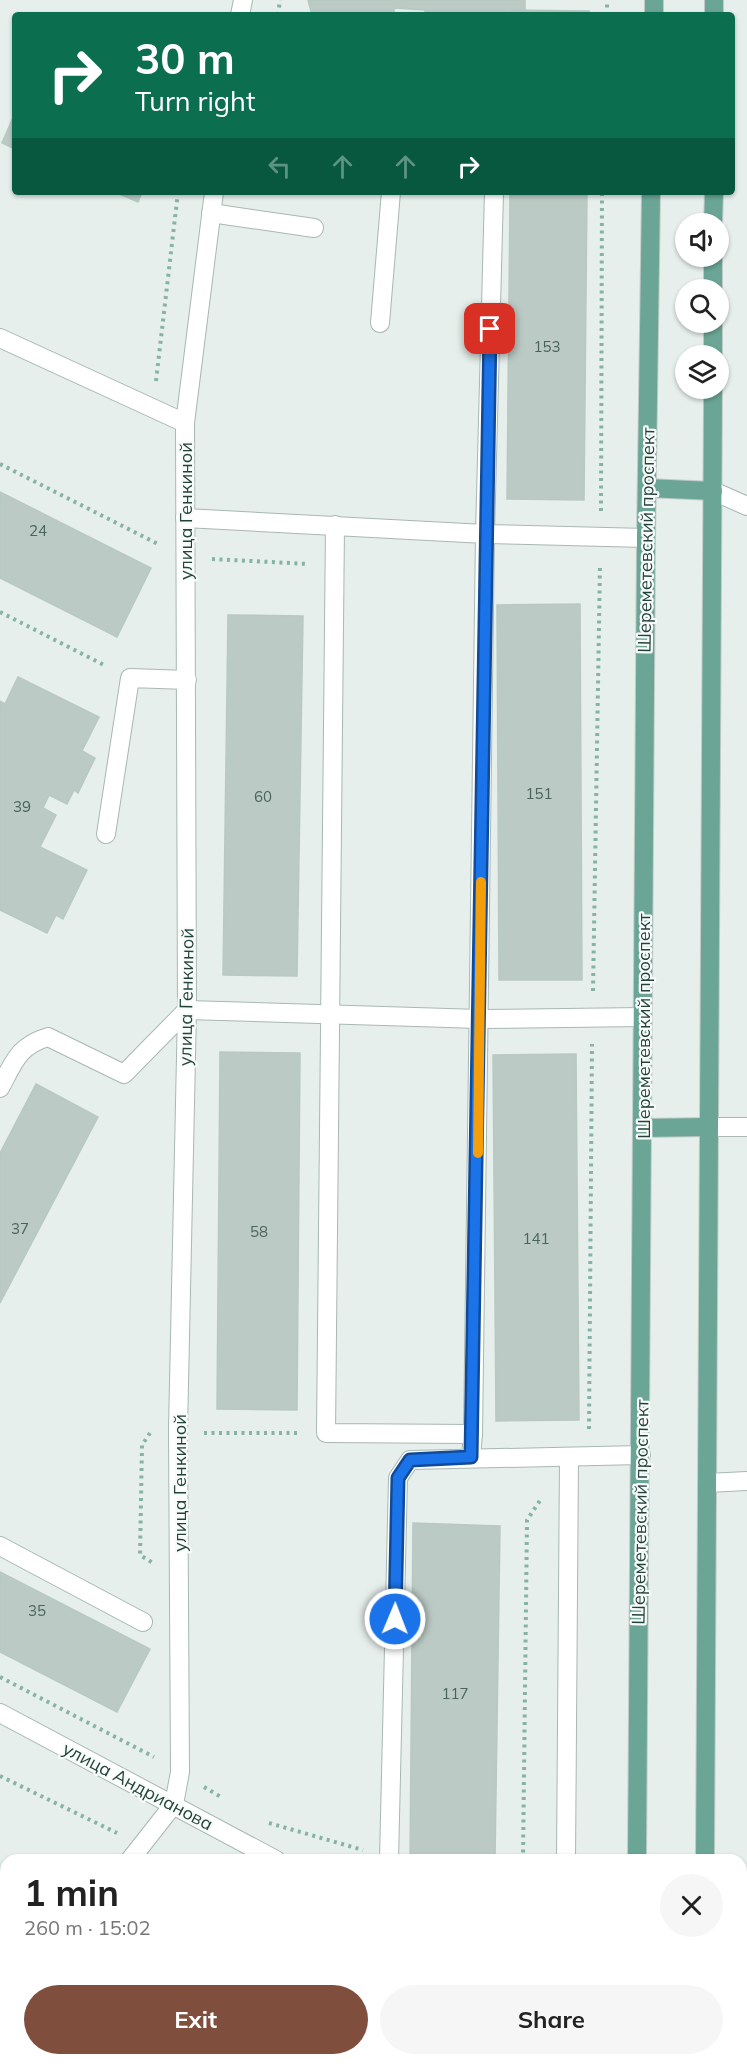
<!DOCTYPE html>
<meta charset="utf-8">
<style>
body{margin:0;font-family:Mulish,sans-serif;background:#f6f6f6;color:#222;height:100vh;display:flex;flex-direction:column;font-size:22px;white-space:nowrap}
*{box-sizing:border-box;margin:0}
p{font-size:20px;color:#767676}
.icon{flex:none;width:33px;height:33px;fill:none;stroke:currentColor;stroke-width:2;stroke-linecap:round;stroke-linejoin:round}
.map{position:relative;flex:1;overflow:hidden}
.details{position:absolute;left:0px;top:1854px;width:747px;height:212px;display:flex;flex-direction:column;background:#fff;border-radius:18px 18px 0 0;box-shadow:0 2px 4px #0004}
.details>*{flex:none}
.guide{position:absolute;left:12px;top:12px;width:723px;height:183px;border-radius:6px;box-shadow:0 2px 4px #0004;background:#0b6e4f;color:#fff;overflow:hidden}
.buttons{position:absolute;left:675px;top:213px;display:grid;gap:12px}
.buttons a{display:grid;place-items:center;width:54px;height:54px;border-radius:50%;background:#fff;box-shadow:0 2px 4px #0004;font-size:30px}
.pin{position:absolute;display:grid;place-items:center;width:51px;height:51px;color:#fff;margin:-26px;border-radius:12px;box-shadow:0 3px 9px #0006}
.me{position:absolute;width:66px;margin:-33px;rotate:1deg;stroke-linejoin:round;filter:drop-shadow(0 0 4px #0008)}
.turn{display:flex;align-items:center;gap:21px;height:126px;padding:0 24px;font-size:27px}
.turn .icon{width:78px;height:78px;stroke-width:2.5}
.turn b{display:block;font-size:42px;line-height:51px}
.lanes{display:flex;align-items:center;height:57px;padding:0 24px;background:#0003;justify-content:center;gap:30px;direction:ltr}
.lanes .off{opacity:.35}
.round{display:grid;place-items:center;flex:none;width:63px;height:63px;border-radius:32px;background:#f6f6f6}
.overview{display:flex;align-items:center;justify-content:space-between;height:102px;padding:0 24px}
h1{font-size:36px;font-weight:700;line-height:45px}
.cta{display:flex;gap:12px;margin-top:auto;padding:12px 24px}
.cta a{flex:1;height:69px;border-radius:36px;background:#804e3d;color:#fff;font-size:24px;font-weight:700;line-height:69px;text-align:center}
.cta a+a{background:#f6f6f6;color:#222}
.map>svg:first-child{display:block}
.building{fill:#bbcac4;stroke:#b8c9c2;stroke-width:1.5}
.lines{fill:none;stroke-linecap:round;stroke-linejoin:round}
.lane-casing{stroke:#a8b8b2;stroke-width:20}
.street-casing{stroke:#a8b8b2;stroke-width:20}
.primary-casing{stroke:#c2cac8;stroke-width:20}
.path{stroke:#86b3a5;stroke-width:4;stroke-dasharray:3 4.5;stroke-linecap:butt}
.lane{stroke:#fff;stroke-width:18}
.street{stroke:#fff;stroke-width:18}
.primary{stroke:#6aa596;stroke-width:18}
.route-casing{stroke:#114b97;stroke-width:15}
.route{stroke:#1a73e8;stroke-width:10}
.slow{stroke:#f59e0b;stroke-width:10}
.labels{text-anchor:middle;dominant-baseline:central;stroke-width:4.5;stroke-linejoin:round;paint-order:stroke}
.number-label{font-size:15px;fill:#4a645c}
.street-label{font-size:18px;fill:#24423a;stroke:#f7fbf9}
</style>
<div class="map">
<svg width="747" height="2065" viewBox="0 0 747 2065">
<rect width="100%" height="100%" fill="#e6efeb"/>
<!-- building -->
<g class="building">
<polygon points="308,0 525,0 525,10 512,10 512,15 425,15 425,10 394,8 394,15 312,15"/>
<polygon points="512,10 589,11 589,15 512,15"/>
<polygon points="15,113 15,149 2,143"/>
<polygon points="115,192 142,192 138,202"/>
<polygon points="510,192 587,192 584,500 507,499"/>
<polygon points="0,492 151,568 117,637 0,578"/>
<polygon points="580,604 582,980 499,980 497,605"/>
<polygon points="228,615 303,616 297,976 223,975"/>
<polygon points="18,677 99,717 82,751 95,758 78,793 74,790 67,804 49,795 43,808 56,815 40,847 87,870 63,919 56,915 47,933 0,910 0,701 5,704"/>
<polygon points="220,1052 300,1053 297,1410 217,1409"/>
<polygon points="576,1054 579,1420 496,1421 493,1055"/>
<polygon points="36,1084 98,1117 0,1303 0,1153"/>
<polygon points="413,1523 500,1526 495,1860 410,1860"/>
<polygon points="0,1572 150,1649 117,1712 0,1652"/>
<rect x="89" y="2060" width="81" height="5"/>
<rect x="408" y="2060" width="85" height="5"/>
</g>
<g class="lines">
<defs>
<g id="lane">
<polyline points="211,213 314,228"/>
<polyline points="380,323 391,192"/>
<polyline points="185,518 485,534 646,538"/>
<polyline points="335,525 326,1433 473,1434 471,1457"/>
<polyline points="106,834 130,678 187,680"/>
<path d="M 0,1088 C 14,1062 18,1046 48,1037 L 124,1074 L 187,1010 L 480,1019 L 642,1017"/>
<polyline points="473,1434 485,534 494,192"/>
<polyline points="707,1483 747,1481"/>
<polyline points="0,1546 143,1622"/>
<polyline points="130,1860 174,1804"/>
<polyline points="389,1860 398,1478 410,1460 641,1455"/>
<polyline points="566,1860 569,1457"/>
<polyline points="0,1911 6,1911"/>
<polyline points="53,2065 54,2060"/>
<polyline points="229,2065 229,2060"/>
<polyline points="388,2065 388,2060"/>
<polyline points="563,2065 563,2060"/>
</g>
<g id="street">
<polyline points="240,15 243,0"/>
<polyline points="0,338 185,423"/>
<polyline points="713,491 747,506"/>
<polyline points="709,1127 747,1127"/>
<polyline points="0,1713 276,1860"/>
<polyline points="174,1804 180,1772 178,1430 187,1010 185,423 214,192"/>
</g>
<g id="primary">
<polyline points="654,15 654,0"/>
<polyline points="714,15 714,0"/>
<polyline points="713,224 714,192"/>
<polyline points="713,290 713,256"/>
<polyline points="713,356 713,322"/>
<polyline points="647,488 713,491"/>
<polyline points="642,1128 709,1127"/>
<polyline points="637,1860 646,538 651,192"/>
<polyline points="705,1860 713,388"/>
<polyline points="634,2065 634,2060"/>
<polyline points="704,2065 704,2060"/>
</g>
</defs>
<!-- lane casing -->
<use href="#lane" class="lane-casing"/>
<!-- street casing -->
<use href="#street" class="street-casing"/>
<!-- primary casing -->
<use href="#primary" class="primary-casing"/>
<!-- path -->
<g class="path">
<polyline points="278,15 280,0"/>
<polyline points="607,15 607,0"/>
<polyline points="156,381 178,192"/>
<polyline points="0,464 160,545"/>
<polyline points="601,511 602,192"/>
<polyline points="212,559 309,564"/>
<polyline points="0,612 106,666"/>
<polyline points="593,991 600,564"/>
<polyline points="589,1429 592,1044"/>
<polyline points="150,1433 142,1445 140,1555 153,1563"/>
<polyline points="204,1433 299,1433"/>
<polyline points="0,1677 154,1757"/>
<polyline points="0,1776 117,1833"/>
<polyline points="204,1787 221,1797"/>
<polyline points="269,1823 363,1850"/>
<polyline points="523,1860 527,1520 541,1499"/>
<polyline points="518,2065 518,2060"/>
</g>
<!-- lane -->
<use href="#lane" class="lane"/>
<!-- street -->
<use href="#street" class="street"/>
<!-- primary -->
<use href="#primary" class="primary"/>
</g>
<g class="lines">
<defs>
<polyline id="route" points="395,1619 398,1478 410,1460 471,1457 490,329"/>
</defs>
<!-- route casing -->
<use href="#route" class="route-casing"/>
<!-- route -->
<use href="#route" class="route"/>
<!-- slow -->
<polyline class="slow" points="478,1153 481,882"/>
</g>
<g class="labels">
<!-- number labels -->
<g class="number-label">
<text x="547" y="346">153</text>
<text x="38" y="530">24</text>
<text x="539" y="793">151</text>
<text x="263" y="796">60</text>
<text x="22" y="806">39</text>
<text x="20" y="1228">37</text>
<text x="259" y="1231">58</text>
<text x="536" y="1238">141</text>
<text x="37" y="1610">35</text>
<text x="455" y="1693">117</text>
</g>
<!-- street labels -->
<g class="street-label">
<text transform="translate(185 511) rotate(-90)">улица Генкиной</text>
<text transform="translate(646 540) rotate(-89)">Шереметевский проспект</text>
<text transform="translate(186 997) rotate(-89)">улица Генкиной</text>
<text transform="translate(643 1026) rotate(-90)">Шереметевский проспект</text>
<text transform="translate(179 1483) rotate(-90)">улица Генкиной</text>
<text transform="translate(640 1512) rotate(-89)">Шереметевский проспект</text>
<text transform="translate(138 1786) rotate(28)">улица Андрианова</text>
</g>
</g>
</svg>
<div class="buttons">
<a><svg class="icon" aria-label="sound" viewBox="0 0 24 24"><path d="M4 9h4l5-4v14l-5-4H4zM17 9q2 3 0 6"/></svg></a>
<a><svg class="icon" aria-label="search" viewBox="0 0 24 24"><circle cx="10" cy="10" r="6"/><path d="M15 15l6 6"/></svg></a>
<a><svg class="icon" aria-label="layers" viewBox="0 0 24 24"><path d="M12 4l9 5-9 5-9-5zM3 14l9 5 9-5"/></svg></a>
</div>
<div class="pin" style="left:490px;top:329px;background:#d93025"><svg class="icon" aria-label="arrive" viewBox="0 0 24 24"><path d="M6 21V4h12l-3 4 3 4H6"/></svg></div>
<svg class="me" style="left:395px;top:1619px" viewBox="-20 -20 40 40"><circle r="17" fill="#1a73e8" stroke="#fff" stroke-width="3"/><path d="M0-11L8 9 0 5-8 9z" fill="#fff"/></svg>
<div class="guide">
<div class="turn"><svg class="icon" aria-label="right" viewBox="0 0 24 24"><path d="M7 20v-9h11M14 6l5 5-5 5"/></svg><div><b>30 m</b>Turn right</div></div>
<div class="lanes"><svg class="icon off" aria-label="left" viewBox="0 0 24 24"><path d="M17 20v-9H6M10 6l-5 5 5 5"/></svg><svg class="icon off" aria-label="ahead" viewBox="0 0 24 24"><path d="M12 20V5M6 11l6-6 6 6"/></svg><svg class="icon off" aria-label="ahead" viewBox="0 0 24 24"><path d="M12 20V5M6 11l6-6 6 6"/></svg><svg class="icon" aria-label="right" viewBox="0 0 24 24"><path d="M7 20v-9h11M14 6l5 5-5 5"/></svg></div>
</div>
<section class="details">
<div class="overview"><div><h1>1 min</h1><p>260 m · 15:02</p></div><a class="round"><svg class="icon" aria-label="close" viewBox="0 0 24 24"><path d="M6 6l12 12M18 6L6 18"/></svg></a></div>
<div class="cta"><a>Exit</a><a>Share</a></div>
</section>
</div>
